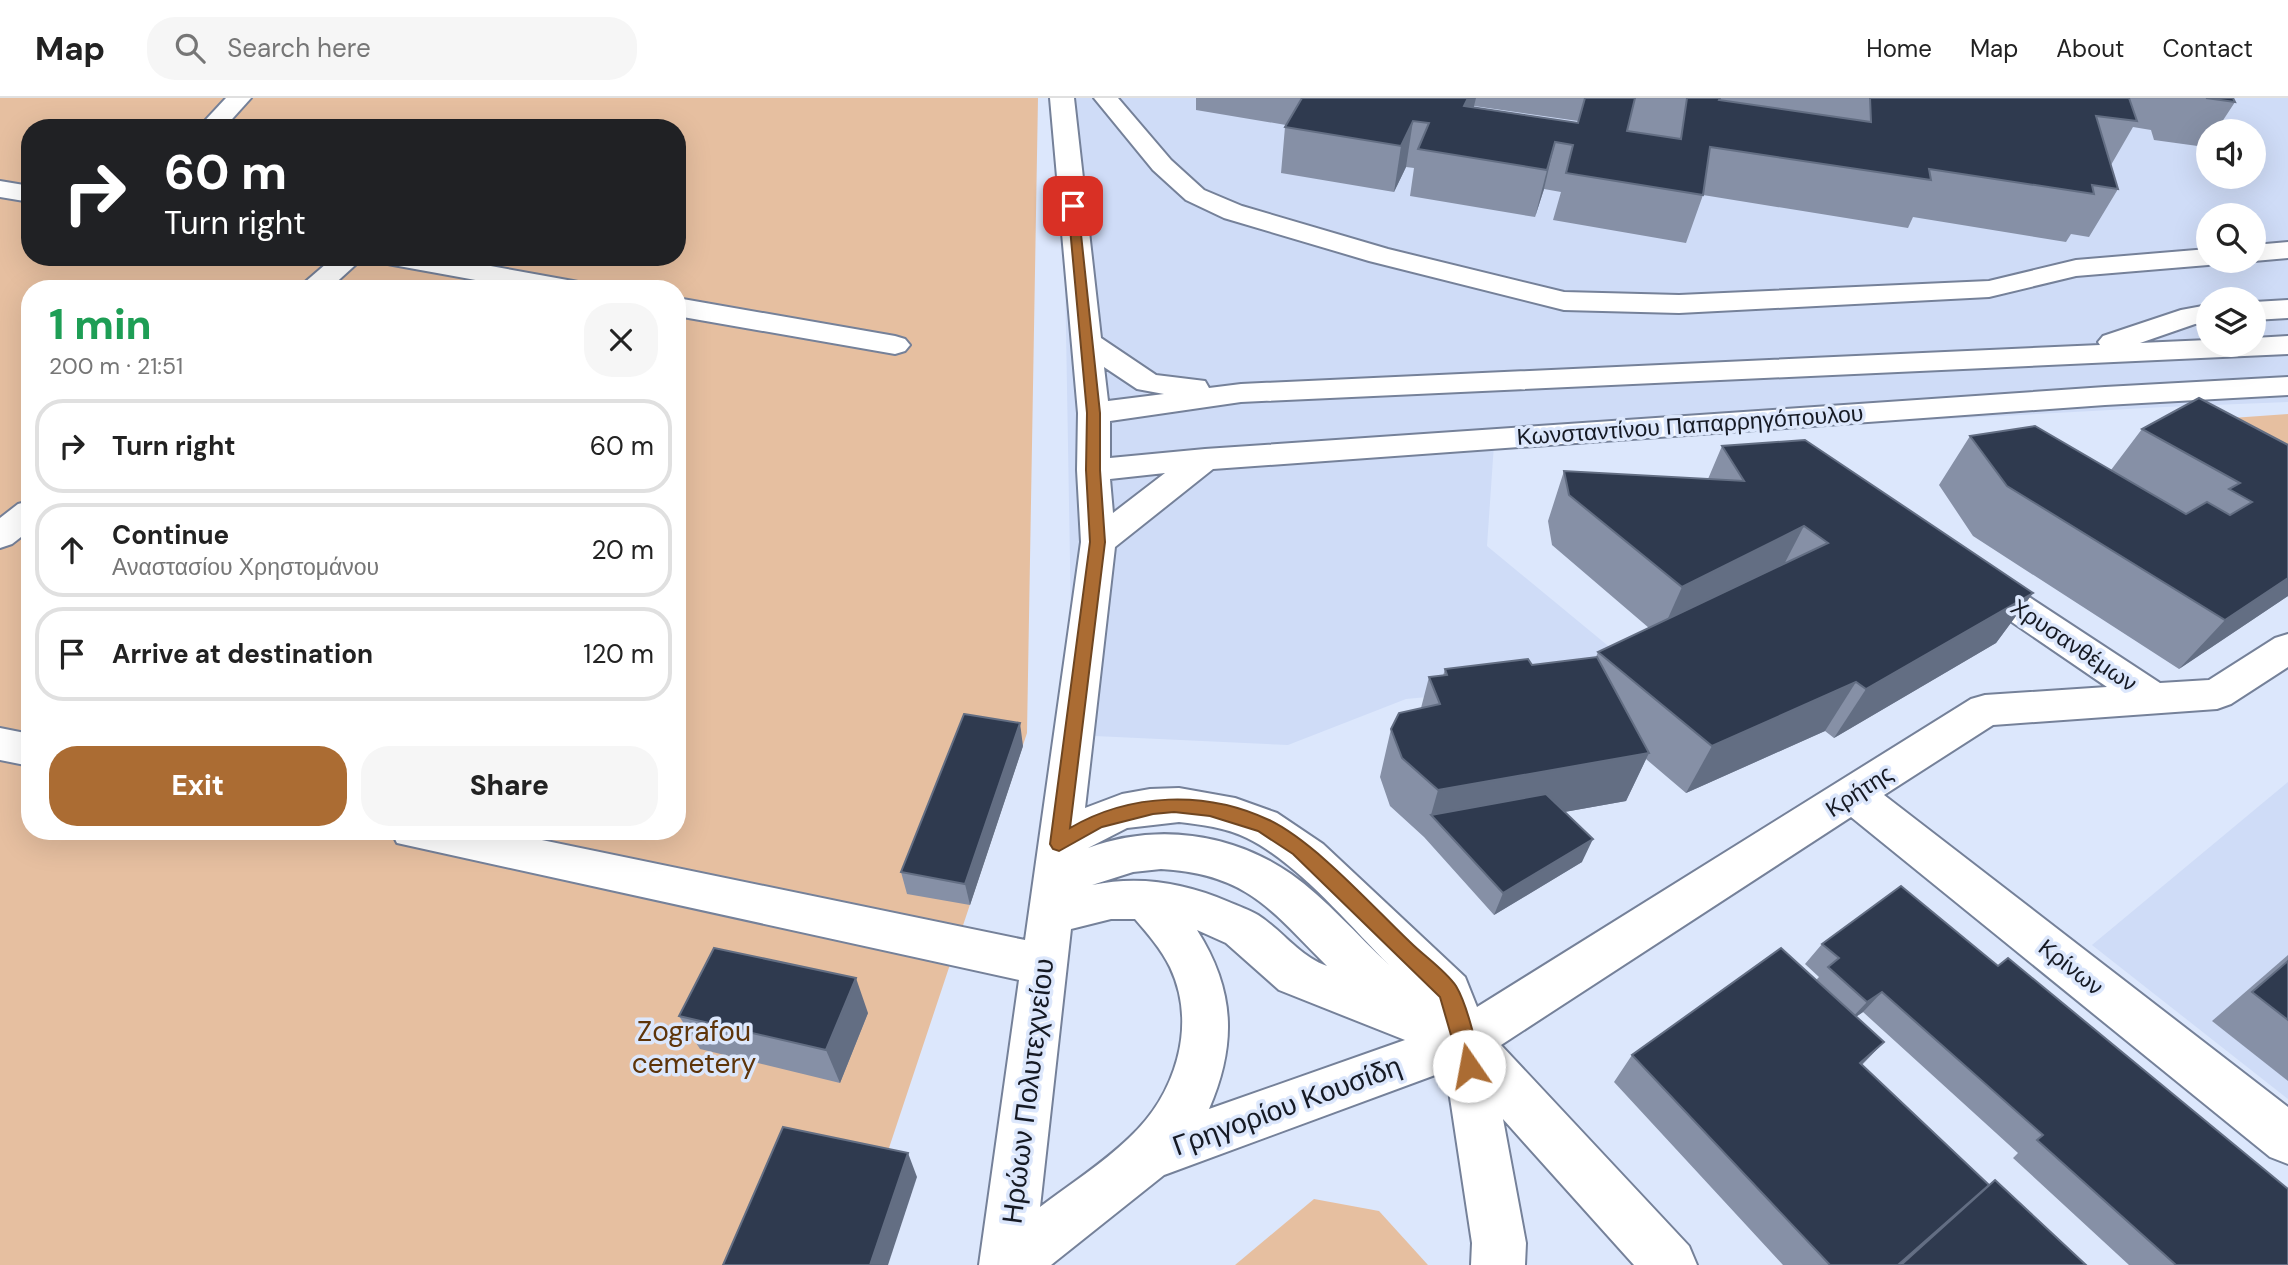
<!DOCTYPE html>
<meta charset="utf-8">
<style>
body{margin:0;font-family:"DM Sans",sans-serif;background:#f6f6f6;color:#222;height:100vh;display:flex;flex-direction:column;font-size:26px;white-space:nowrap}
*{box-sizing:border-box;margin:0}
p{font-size:23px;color:#767676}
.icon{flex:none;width:38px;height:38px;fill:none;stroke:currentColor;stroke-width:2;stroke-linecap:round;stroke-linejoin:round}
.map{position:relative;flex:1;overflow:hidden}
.side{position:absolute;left:21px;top:182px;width:665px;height:560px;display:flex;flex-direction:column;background:#fff;border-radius:28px;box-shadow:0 7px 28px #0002}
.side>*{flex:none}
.hud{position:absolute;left:21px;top:21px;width:665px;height:147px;border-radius:28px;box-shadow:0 7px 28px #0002;background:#202124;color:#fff;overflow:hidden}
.tools{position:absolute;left:2196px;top:21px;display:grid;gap:14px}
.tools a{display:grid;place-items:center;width:70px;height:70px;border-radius:50%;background:#fff;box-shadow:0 7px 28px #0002;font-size:35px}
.pin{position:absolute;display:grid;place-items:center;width:60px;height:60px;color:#fff;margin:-30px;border-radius:14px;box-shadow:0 4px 10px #0006}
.me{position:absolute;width:77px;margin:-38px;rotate:348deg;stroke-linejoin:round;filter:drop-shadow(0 0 5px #0008)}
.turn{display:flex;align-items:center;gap:24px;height:147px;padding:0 28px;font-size:32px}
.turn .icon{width:91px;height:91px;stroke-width:2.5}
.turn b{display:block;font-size:49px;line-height:60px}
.round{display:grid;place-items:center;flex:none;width:74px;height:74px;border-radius:28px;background:#f6f6f6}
.headline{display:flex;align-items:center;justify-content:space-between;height:119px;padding:0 28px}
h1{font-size:42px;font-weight:800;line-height:52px;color:#1e9e55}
.action{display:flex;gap:14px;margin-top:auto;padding:14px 28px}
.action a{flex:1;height:80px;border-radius:28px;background:#ab6c33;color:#fff;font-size:28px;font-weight:800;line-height:80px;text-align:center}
.action a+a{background:#f6f6f6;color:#222}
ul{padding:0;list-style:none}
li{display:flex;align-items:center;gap:21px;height:94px;margin:0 14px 10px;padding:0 14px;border:4px solid #e0e0e0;border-radius:28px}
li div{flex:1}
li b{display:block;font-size:26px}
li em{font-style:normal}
header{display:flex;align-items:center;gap:42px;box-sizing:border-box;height:98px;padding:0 35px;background:#fff;border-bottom:2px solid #e0e0e0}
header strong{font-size:33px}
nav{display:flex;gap:38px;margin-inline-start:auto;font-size:24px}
.search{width:490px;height:63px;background:#f6f6f6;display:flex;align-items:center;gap:18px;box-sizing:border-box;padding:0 24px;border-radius:28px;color:#767676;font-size:26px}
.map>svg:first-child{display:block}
.built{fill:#cfdcf7;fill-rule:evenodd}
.green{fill:#e6bfa0;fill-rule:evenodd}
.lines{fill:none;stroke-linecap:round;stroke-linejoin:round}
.minor-casing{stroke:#758199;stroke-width:4}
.minor{fill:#fff;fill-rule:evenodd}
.wall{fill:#8690a6;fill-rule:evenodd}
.shaded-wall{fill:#636e83}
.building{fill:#2f3a4f;stroke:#636e83;stroke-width:2}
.route{fill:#ab6c33;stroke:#6f4621;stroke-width:2}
.labels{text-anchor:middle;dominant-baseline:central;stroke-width:7;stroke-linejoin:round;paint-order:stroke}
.street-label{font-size:23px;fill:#161a24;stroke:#dce7fc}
.near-park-label{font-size:28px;fill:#5e3409;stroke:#dce7fc}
.near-street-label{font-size:28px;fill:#161a24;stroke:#dce7fc}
</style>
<header>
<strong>Map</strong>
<div class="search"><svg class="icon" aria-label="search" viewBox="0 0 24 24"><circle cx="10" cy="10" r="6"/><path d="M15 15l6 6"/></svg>Search here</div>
<nav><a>Home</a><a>Map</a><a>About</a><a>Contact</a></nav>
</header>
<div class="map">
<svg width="2288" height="1167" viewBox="0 0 2288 1167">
<rect width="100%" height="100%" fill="#dce7fc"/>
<!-- built -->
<g class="built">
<path d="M 1062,0 L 2288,0 L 2288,304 L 2165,309 L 1494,346 L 1487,448 L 1624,561 L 1555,587 L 1406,601 L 1288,647 L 1073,637 ZM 2208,33 L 2254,33 L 2254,79 L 2208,79 ZM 2208,117 L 2254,117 L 2254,163 L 2208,163 ZM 2208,201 L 2254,201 L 2254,247 L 2208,247 Z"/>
<polygon points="2288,684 2288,1001 2092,847"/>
</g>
<!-- green -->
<g class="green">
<path d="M 0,0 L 1038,0 L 1027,635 L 882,1071 L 888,1167 L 0,1167 ZM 30,30 L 677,30 L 677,159 L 30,159 ZM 30,191 L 677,191 L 677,733 L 30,733 Z"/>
<polygon points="2288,316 2288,368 2204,322"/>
<polygon points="1314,1101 1379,1113 1428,1167 1235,1167"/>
</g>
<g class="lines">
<defs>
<g id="minor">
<polygon points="226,0 251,0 224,30 198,30"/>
<path d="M 1050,0 L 1074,0 L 1101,240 L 1156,277 L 1205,283 L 1209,290 L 1241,286 L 2100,247 L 2098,244 L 2103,238 L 2181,212 L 2208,207 L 2208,225 L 2195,226 L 2140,245 L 2208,242 L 2208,247 L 2254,247 L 2254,240 L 2288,238 L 2288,256 L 1241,304 L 1110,323 L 1110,360 L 1205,351 L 2105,289 L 2288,279 L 2288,297 L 2105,307 L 1213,371 L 1115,449 L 1085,710 L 1122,696 L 1150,691 L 1179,690 L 1235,700 L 1277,715 L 1323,746 L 1465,879 L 1477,909 L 1971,601 L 1985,597 L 2107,589 L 1965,492 L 1960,483 L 1965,474 L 1978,470 L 1991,474 L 2160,585 L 2209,582 L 2275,540 L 2288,536 L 2288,569 L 2231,606 L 2217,611 L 1993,627 L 1884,697 L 2288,1009 L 2288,1066 L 2270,1059 L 1851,719 L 1501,947 L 1689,1148 L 1697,1167 L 1634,1167 L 1503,1021 L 1526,1145 L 1525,1167 L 1471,1167 L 1472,1145 L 1446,973 L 1164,1077 L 1051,1167 L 979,1167 L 1019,882 L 397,745 L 391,733 L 498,733 L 1025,842 L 1081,444 L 1077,372 L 1078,315 ZM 1104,269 L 1137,291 L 1164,296 L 1108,303 ZM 1165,375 L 1113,415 L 1110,381 ZM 1179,724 C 1202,727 1225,729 1247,740 C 1298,765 1348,826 1389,867 C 1357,837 1326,801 1291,776 C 1231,734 1155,725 1088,750 L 1127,730 ZM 1161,771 C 1247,776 1270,811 1327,868 C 1299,858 1283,833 1258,817 C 1250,812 1238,808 1229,804 C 1185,785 1140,777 1092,787 L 1133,774 ZM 1111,821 L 1135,821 C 1148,836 1161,851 1170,869 C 1198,928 1175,998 1129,1040 C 1102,1066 1069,1087 1040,1109 L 1071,831 ZM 1197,832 L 1226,845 L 1279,892 L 1405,942 L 1209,1011 C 1237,946 1235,892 1197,832 Z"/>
<polygon points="1094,0 1118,0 1171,62 1204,92 1242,108 1388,151 1564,194 1679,197 1989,183 2076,162 2208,151 2208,163 2219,163 2208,167 2076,178 1989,199 1679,215 1564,212 1369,163 1224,120 1186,102 1153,72"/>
<polygon points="0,83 30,88 30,104 0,99"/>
<polygon points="2288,144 2288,160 2254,163 2252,163 2254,147"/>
<polygon points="334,159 364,159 329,191 297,191"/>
<polygon points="380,159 441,159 573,183 583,185 587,191 525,191 393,167 383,165"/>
<polygon points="677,200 895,238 905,241 910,247 905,253 895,256 677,218"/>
<polygon points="2288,202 2288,220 2254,222 2254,204"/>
<polygon points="30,403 30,432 12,446 0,450 0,420 18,406"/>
<polygon points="0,630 30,636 30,668 0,662"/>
</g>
</defs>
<!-- minor casing -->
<use href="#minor" class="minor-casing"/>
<!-- minor -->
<use href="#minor" class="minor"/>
</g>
<!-- wall -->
<g class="wall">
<path d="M 1196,0 L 2233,0 L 2235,4 L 2216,33 L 2208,33 L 2208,45 L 2205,49 L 2154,42 L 2151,32 L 2133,29 L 2111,67 L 2118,91 L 2089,139 L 2071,136 L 2066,144 L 1913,119 L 1908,130 L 1703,97 L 1686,145 L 1553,122 L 1561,94 L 1544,91 L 1535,119 L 1410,98 L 1414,70 L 1406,69 L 1394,94 L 1281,75 L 1285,29 L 1286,27 L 1196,12 ZM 1474,8 L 1578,23 L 1578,25 L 1474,9 Z"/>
<polygon points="2142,331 2288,347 2288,498 2179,571 1973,438 1939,387 1970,338 2111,372"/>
<polygon points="1722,348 2033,495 1996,545 1834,640 1825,633 1686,695 1646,661 1626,703 1564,714 1582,764 1494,817 1424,739 1390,708 1380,679 1391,631 1421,610 1429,579 1443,578 1445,571 1532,567 1596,559 1598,554 1649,530 1552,447 1548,423 1564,373 1708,381"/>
<polygon points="1023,648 970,807 907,796 901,774"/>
<polygon points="1822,846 2288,1167 2129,1167 2013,1060 2018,1055 1863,914 1856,919 1884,944 1862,967 1988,1087 1995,1082 2086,1167 1783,1167 1614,984 1632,957 1816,882 1819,879 1805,866"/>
<polygon points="2288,857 2288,983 2212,923"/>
<polygon points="868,915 840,985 700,951 679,918"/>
</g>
<!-- shaded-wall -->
<g class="shaded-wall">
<polygon points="1468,0 1476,0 1474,8 1456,53 1464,8"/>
<polygon points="1413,23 1406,69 1394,94 1401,48"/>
<polygon points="1555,44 1544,91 1535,119 1547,72"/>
<polygon points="1804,428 1778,478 1660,538 1682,489"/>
<polygon points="2288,480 2288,498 2179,571 2225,522"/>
<polygon points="2033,495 1996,545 1834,640 1866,591"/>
<polygon points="1856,584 1825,633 1686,695 1712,648"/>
<polygon points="1020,625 1023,648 970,807 965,786"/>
<polygon points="1649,655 1626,703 1447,735 1431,717 1438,692"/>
<polygon points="1593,741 1582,764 1494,817 1503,795"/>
<polygon points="856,880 868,915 840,985 826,952"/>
<polygon points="1882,894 1863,914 1848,924 1867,904"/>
<polygon points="1884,944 1857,971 1860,965"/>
<polygon points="908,1055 917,1079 888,1167 870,1167"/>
</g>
<!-- building -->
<g class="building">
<polygon points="1302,0 1468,0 1464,8 1578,25 1585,0 1635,0 1627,33 1681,41 1687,0 1720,0 1719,2 1871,24 1870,0 2129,0 2137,23 2096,18 2118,91 2092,87 2094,96 1929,71 1931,82 1710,49 1703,97 1566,75 1573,47 1555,44 1547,72 1418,51 1429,25 1413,23 1401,48 1285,29"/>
<polygon points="2206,0 2233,0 2235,4"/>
<polygon points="2199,300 2288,347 2288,480 2225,522 2007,388 1970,338 2035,328 2186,416 2207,404 2230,417 2252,404 2229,391 2240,385 2142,331"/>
<polygon points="1805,342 2033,495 1866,591 1856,584 1712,648 1598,554 1828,445 1804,428 1682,489 1569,397 1564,373 1744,383 1722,348"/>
<polygon points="1597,559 1649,655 1438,692 1402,660 1391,631 1399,615 1440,606 1429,579 1447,577 1445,571 1528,561 1532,567"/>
<polygon points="964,616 1020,625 965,786 901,774"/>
<polygon points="1546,696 1593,741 1503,795 1431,717"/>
<polygon points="1901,788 1998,868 2008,860 2288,1091 2288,1167 2176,1167 2037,1042 2043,1037 1882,894 1867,904 1828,869 1839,860 1822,846"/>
<polygon points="714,850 856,880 826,952 679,918"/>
<polygon points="1781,850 1884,944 1860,965 1989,1087 1898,1167 1830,1167 1632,957"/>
<polygon points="2288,863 2288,922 2252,894"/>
<polygon points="783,1029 908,1055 870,1167 723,1167"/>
<polygon points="1995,1082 2086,1167 1901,1167"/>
</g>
<!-- route -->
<path class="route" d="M 1073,105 L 1078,108 L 1100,315 L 1100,372 L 1105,444 L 1070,730 C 1130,695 1206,692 1269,722 C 1315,744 1372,808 1410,844 C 1424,858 1445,872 1456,888 C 1465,903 1483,959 1476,975 L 1469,978 L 1462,975 L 1440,899 L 1293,756 L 1258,733 L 1210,718 L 1174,714 L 1153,716 L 1102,729 L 1059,753 L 1053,751 L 1050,746 L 1090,444 L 1086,372 L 1087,315 L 1068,108 Z"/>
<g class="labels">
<!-- street labels -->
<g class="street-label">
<text transform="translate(1690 327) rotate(-4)">Κωνσταντίνου Παπαρρηγόπουλου</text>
<text transform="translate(2074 547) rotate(34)">Χρυσανθέμων</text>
<text transform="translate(1859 693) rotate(-33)">Κρήτης</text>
<text transform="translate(2071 869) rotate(38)">Κρίνων</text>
</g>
<!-- near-park labels -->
<g class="near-park-label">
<text x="694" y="933">Zografou<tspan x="694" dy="32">cemetery</tspan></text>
</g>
<!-- near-street labels -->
<g class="near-street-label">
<text transform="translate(1028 993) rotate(-83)">Ηρώων Πολυτεχνείου</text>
<text transform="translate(1287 1008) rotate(-20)">Γρηγορίου Κουσίδη</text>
</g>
</g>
</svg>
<div class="tools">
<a><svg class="icon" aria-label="sound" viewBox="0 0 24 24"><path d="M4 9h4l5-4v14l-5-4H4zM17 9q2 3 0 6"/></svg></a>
<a><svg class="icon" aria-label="search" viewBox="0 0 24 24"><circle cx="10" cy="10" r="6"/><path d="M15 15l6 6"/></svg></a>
<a><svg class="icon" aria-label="layers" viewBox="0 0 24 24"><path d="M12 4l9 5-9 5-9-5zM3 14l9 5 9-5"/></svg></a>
</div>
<div class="pin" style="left:1073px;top:108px;background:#d93025"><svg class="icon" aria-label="arrive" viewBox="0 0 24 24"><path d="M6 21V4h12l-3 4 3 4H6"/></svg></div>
<svg class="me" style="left:1469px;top:968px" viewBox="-20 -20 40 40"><circle r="19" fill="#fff"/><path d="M0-13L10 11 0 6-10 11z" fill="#ab6c33"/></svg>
<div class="hud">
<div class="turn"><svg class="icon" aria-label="right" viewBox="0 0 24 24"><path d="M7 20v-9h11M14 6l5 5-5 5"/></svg><div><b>60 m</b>Turn right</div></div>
</div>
<section class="side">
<div class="headline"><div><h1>1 min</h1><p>200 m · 21:51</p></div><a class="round"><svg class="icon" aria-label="close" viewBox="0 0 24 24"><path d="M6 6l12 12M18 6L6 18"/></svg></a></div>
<ul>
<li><svg class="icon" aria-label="right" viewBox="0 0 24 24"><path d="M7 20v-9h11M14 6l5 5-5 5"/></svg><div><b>Turn right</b></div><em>60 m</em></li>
<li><svg class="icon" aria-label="ahead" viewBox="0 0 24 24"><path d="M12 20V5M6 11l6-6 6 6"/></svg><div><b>Continue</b><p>Αναστασίου Χρηστομάνου</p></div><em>20 m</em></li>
<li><svg class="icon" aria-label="arrive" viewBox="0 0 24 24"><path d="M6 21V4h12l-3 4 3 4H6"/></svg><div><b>Arrive at destination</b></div><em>120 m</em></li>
</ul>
<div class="action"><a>Exit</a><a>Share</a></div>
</section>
</div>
